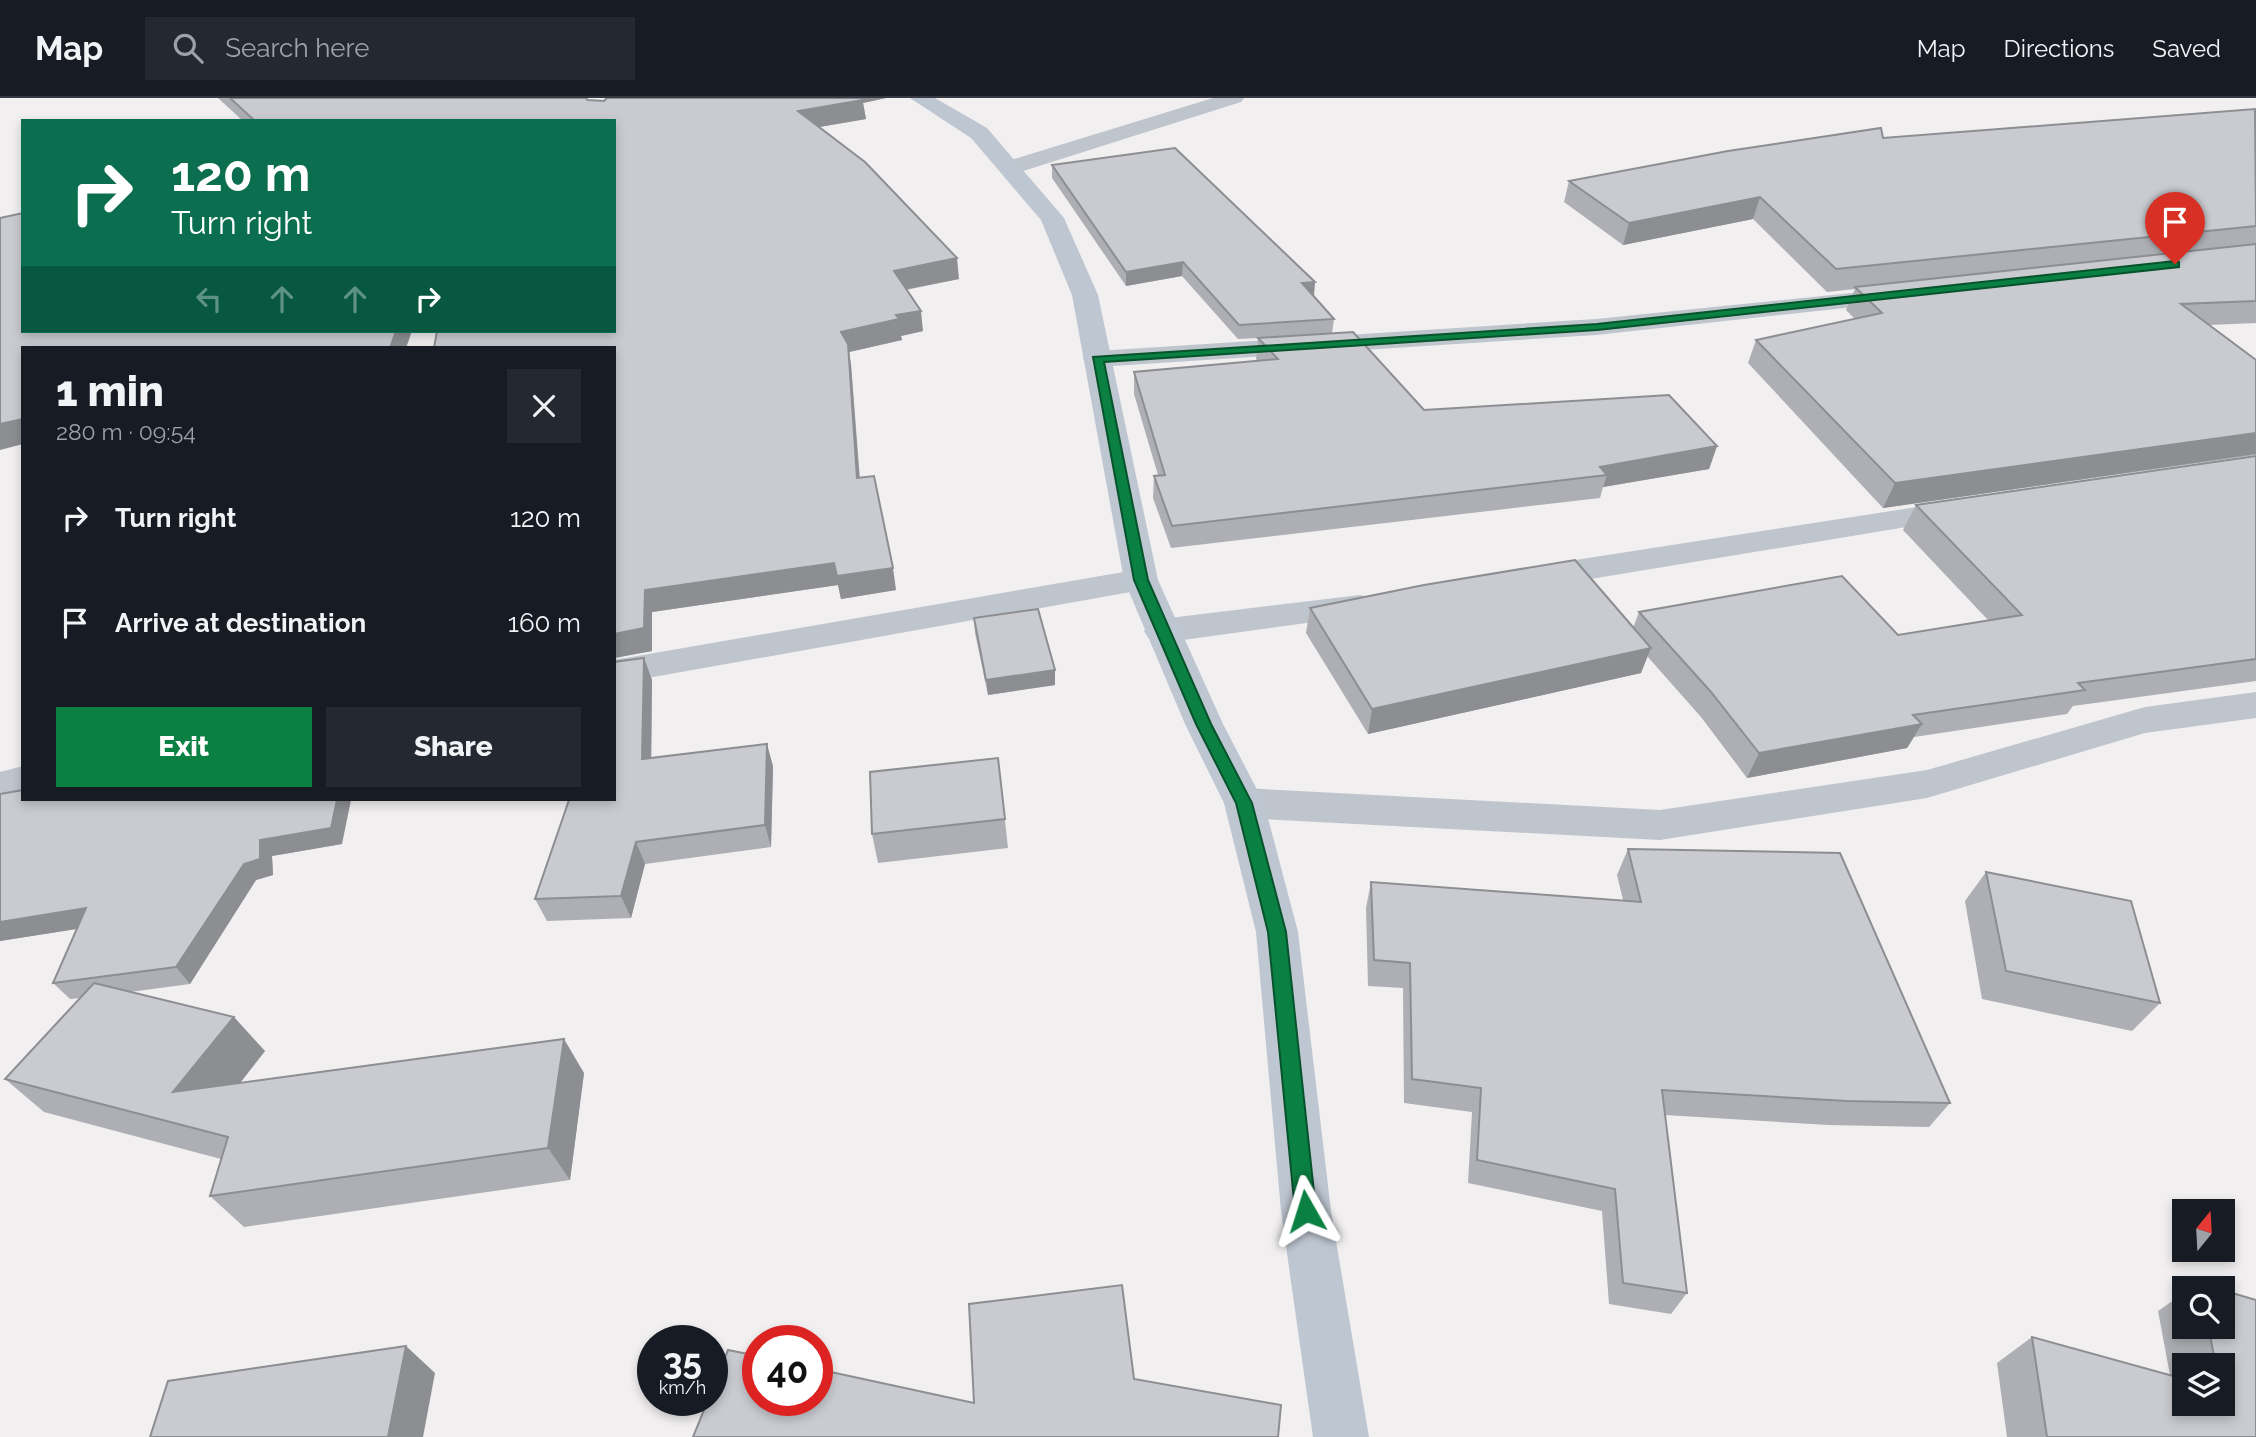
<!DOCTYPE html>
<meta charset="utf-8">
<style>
body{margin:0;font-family:Raleway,sans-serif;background:#242831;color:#f1f3f6;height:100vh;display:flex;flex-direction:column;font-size:26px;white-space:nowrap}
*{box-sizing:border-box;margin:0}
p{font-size:23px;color:#9ea1a6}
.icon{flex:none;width:38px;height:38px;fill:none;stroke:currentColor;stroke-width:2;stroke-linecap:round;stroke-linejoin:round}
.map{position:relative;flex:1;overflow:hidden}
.drawer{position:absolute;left:21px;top:248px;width:595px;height:455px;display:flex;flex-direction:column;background:#171b24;border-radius:0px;box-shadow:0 4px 10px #0003}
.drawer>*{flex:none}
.guide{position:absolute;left:21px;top:21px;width:595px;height:214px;border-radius:0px;box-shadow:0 4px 10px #0003;background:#0b6e4f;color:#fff;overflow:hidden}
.needle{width:46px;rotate:18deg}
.tools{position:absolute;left:2172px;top:1101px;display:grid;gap:14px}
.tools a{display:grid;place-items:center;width:63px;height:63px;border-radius:0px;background:#171b24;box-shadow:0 4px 10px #0003;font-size:35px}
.speed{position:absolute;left:637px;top:1227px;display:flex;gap:14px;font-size:35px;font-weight:700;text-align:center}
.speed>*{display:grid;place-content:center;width:91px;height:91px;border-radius:50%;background:#171b24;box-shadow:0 4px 10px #0003;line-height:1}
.speed small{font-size:18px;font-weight:400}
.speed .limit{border:10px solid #d22;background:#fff;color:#111}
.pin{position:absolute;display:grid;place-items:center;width:60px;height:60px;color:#fff;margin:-72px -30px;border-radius:50% 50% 50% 0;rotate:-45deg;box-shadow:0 0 7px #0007}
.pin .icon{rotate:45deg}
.me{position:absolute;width:77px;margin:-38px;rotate:354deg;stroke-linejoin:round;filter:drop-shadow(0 0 5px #0008)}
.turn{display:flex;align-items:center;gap:24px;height:147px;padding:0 35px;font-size:32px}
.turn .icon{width:91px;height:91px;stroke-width:2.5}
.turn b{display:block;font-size:49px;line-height:60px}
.lanes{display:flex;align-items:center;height:66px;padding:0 35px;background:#0003;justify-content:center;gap:35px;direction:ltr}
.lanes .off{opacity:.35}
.round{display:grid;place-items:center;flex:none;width:74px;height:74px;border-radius:0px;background:#242831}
.headline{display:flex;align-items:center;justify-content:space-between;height:119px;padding:0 35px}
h1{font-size:42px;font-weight:800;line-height:52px}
.primary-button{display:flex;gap:14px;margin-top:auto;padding:14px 35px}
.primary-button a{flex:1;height:80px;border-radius:0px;background:#0b8043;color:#fff;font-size:28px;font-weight:800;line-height:80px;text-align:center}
.primary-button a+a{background:#242831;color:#f1f3f6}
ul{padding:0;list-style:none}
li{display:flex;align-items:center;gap:21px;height:105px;padding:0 35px}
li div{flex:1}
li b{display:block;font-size:26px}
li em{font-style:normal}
header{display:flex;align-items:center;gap:42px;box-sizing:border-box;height:98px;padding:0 35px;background:#171b24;border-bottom:2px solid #363941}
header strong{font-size:33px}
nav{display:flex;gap:38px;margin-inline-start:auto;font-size:24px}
.search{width:490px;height:63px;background:#242831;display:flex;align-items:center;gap:18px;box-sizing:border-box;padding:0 24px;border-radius:0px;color:#9ea1a6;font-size:26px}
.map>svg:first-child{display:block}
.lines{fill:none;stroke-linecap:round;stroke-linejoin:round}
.street{fill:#bfc5cd;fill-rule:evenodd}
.secondary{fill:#bec6d1;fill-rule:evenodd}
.wall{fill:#adafb4;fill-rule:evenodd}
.shaded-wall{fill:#8d8e92}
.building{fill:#c9cbd1;stroke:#8d8e92;stroke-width:2}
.route{fill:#0b8043;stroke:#07532c;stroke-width:2}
</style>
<header>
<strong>Map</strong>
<div class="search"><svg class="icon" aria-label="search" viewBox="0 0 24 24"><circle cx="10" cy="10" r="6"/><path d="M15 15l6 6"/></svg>Search here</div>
<nav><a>Map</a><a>Directions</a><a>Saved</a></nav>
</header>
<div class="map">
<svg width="2256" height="1339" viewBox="0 0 2256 1339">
<rect width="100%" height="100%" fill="#f1efef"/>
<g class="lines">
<!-- street -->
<g class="street">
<polygon points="1213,0 1244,0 1241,4 1017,75 1001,75 998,70 1001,65"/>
<polygon points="1901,190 1910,193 1914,198 1910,203 1596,237 1097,269 1087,267 1083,261 1087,255 1097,253 1596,221"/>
<polygon points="1962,402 1973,404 1978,411 1973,418 1530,491 1518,488 1513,480 1518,472 1530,469"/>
<polygon points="1141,471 1153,474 1158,482 1153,490 614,586 614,562"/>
<polygon points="1360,497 1372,500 1377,508 1372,516 1161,545 1149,541 1144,533 1149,525 1161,521"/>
<polygon points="2256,594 2256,620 2145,635 1927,700 1660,742 1244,720 1230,715 1224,705 1230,695 1244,690 1660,712 1927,672 2145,609"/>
<polygon points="23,668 23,696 0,702 0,674"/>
</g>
<!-- secondary -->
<polygon class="secondary" points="910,0 935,0 987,30 1064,120 1098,197 1158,482 1223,626 1264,705 1298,834 1331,1113 1369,1339 1313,1339 1281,1113 1256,834 1224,705 1185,626 1124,482 1072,197 1041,122 971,40"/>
</g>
<!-- wall -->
<g class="wall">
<polygon points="218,0 586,0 588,2 604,3 606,2 604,0 886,0 863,5 866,21 819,29 959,181 906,192 923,233 901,238 902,242 849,254 851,267 860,380 896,492 841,501 838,487 652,514 652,553 614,560 614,23 243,23"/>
<polygon points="2256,11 2256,225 2209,227 2256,262 2256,357 1883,410 1748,265 1756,242 1855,221 1846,212 1855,191 1827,194 1753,121 1623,147 1564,104 1569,83 1883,40"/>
<polygon points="1052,67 1315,184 1313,198 1334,221 1332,235 1424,312 1717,348 1709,371 1603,389 1600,400 1171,450 1153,400 1154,378 1158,377 1134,296 1134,274 1258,263 1256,261 1258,240 1238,241 1182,178 1126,188 1052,80"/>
<polygon points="2256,358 2256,583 2073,608 2067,616 1914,639 1907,650 1747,680 1701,619 1647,558 1641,575 1368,636 1306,535 1310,510 1633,530 1639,514 1898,537 1988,522 1903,432 1916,407"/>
<polygon points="974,520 1055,587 988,597 975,535"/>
<polygon points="644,560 652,582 651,660 773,668 771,749 645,766 631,820 547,823 535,801"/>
<polygon points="998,660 1008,750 878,765 872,736"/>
<polygon points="0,696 342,746 272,758 273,777 256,782 190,886 130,894 265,953 240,985 584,975 570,1082 244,1129 210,1098 221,1061 44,1014 5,981 80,900 70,901 53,885 77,831 0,843"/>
<polygon points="1628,751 1950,1005 1929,1029 1828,1027 1665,1017 1687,1195 1671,1216 1609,1206 1602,1113 1468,1085 1472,1014 1404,1005 1403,890 1368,888 1366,810 1371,784 1623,802 1617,777"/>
<polygon points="1986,774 2160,905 2132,933 1982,901 1965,803"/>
<path d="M 2184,1195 L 2184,1228 L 2222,1228 L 2256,1339 L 2007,1339 L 1997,1265 L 2032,1239 L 2170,1277 L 2158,1213 ZM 2184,1267 L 2222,1267 L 2222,1306 L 2184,1306 Z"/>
</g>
<!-- shaded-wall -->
<g class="shaded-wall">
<polygon points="853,0 886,0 863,5 866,21 802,32 798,13"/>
<polygon points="1760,99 1753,121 1623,147 1629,125"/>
<polygon points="957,160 959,181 897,193 894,173"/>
<polygon points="1183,164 1182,178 1126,188 1126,174"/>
<polygon points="1315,184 1314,198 1301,200 1302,185"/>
<polygon points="921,213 923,233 901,238 902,242 849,254 851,267 861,402 857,380 841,234 896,217"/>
<polygon points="396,233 412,233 406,250 390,250"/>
<polygon points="23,321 23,346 0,352 0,326"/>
<polygon points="2256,335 2256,356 1883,410 1895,385"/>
<polygon points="1717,348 1709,371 1603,389 1607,377 1600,369"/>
<polygon points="834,465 893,470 896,492 841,501 838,487 652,514 652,553 614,560 614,536 645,492"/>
<polygon points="1651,550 1641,575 1368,636 1372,611"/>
<polygon points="644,560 652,582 651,683 642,661"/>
<polygon points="1055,572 1055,587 988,597 986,582"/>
<polygon points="1922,626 1907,650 1747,680 1759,655"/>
<polygon points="767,646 773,668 771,749 765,727"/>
<polygon points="337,702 351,702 342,746 272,758 273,777 256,782 190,886 176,869 260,742"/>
<polygon points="636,744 645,766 631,820 621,798"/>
<polygon points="86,810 101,827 0,843 0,824"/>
<polygon points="234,919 265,953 207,1027 173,994"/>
<polygon points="564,941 584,975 570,1082 548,1050"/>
<polygon points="406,1248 435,1275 423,1339 388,1339"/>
</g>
<!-- building -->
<g class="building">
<polygon points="230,0 586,0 588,2 604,3 607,0 861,0 863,2 798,13 865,64 957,160 894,173 921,213 896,217 899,221 841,234 848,246 857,380 874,378 893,470 837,478 834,465 645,492 644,530 614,536 614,250 434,250 437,233 614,233 614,23 255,23"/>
<polygon points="2255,11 2256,128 1836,171 1760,99 1629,125 1569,83 1728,53 1881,30 1883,40"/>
<polygon points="1175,50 1315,184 1302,185 1334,221 1239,227 1183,164 1126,174 1052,67"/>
<polygon points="23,115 23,233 396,233 390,250 23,250 23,321 0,326 0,120"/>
<polygon points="2256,146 2256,203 2181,206 2256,262 2256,335 1895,385 1756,242 1882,215 1855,189"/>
<polygon points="1353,234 1424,312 1669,297 1717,348 1600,369 1607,377 1172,428 1154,378 1165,377 1134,274 1278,261 1258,240"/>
<polygon points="2256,358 2256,561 2078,585 2085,592 1913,617 1922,626 1759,655 1711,594 1639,514 1842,478 1898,537 2022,517 1916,407"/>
<polygon points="1575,462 1651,550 1372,611 1310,510 1424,487"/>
<polygon points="1038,511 1055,572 986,582 974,520"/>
<polygon points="644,560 642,661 767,646 765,727 636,744 621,798 535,801 569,702 614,702 614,564"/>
<polygon points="998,660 1005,721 872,736 870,674"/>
<polygon points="23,692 23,702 337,702 331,730 260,742 260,761 244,766 176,869 53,885 86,810 0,824 0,696"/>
<polygon points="1628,751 1840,755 1950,1005 1847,1003 1662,992 1687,1195 1623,1185 1615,1091 1477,1062 1481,990 1412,981 1410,865 1374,862 1371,784 1641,804"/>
<polygon points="1986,774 2131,803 2160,905 2006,873"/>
<polygon points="94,885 234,919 173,994 564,941 548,1050 210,1098 228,1039 5,981"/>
<polygon points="2198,1186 2214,1190 2199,1190"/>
<polygon points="1122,1187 1134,1281 1281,1307 1278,1339 693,1339 708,1302 712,1302 712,1290 728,1252 758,1258 758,1302 817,1302 817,1271 974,1305 969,1206"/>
<polygon points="2222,1192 2256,1202 2256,1339 2047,1339 2032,1239 2184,1281 2184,1306 2222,1306 2222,1267 2216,1267 2208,1228 2222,1228"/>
<polygon points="406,1248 388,1339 150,1339 168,1283"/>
</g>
<!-- route -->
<polygon class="route" points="2175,163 2179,164 2179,169 1597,232 1104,264 1148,482 1211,626 1252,705 1286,834 1316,1113 1313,1120 1306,1123 1298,1120 1295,1113 1268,834 1236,705 1196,626 1134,482 1093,259 1597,226"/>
</svg>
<div class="tools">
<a><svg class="needle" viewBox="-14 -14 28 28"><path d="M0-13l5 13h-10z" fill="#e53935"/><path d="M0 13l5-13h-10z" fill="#9ea1a6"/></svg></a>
<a><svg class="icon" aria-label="search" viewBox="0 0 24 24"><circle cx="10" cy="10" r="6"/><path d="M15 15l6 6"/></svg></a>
<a><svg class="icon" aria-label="layers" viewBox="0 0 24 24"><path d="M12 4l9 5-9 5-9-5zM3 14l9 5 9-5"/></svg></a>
</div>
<div class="speed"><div>35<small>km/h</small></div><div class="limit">40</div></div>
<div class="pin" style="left:2175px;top:166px;background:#d93025"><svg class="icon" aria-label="arrive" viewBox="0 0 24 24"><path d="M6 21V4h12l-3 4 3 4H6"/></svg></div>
<svg class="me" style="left:1306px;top:1113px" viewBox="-20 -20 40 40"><path d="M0-17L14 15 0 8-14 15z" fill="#0b8043" stroke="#fff" stroke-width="4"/></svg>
<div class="guide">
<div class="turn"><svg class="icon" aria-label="right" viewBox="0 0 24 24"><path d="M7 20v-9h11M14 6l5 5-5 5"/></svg><div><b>120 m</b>Turn right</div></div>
<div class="lanes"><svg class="icon off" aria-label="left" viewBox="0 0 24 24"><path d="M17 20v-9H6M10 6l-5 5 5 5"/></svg><svg class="icon off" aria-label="ahead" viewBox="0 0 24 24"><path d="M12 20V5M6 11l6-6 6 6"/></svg><svg class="icon off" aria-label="ahead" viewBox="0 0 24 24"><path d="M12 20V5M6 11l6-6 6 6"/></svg><svg class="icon" aria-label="right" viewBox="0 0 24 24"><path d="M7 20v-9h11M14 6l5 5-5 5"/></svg></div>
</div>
<section class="drawer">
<div class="headline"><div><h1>1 min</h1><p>280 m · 09:54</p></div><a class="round"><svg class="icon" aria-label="close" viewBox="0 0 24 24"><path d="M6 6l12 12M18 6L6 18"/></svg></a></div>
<ul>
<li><svg class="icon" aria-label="right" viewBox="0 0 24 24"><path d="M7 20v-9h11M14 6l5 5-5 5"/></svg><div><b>Turn right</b></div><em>120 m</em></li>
<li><svg class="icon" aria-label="arrive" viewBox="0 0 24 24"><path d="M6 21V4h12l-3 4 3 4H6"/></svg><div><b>Arrive at destination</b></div><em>160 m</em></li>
</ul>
<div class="primary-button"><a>Exit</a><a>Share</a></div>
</section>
</div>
